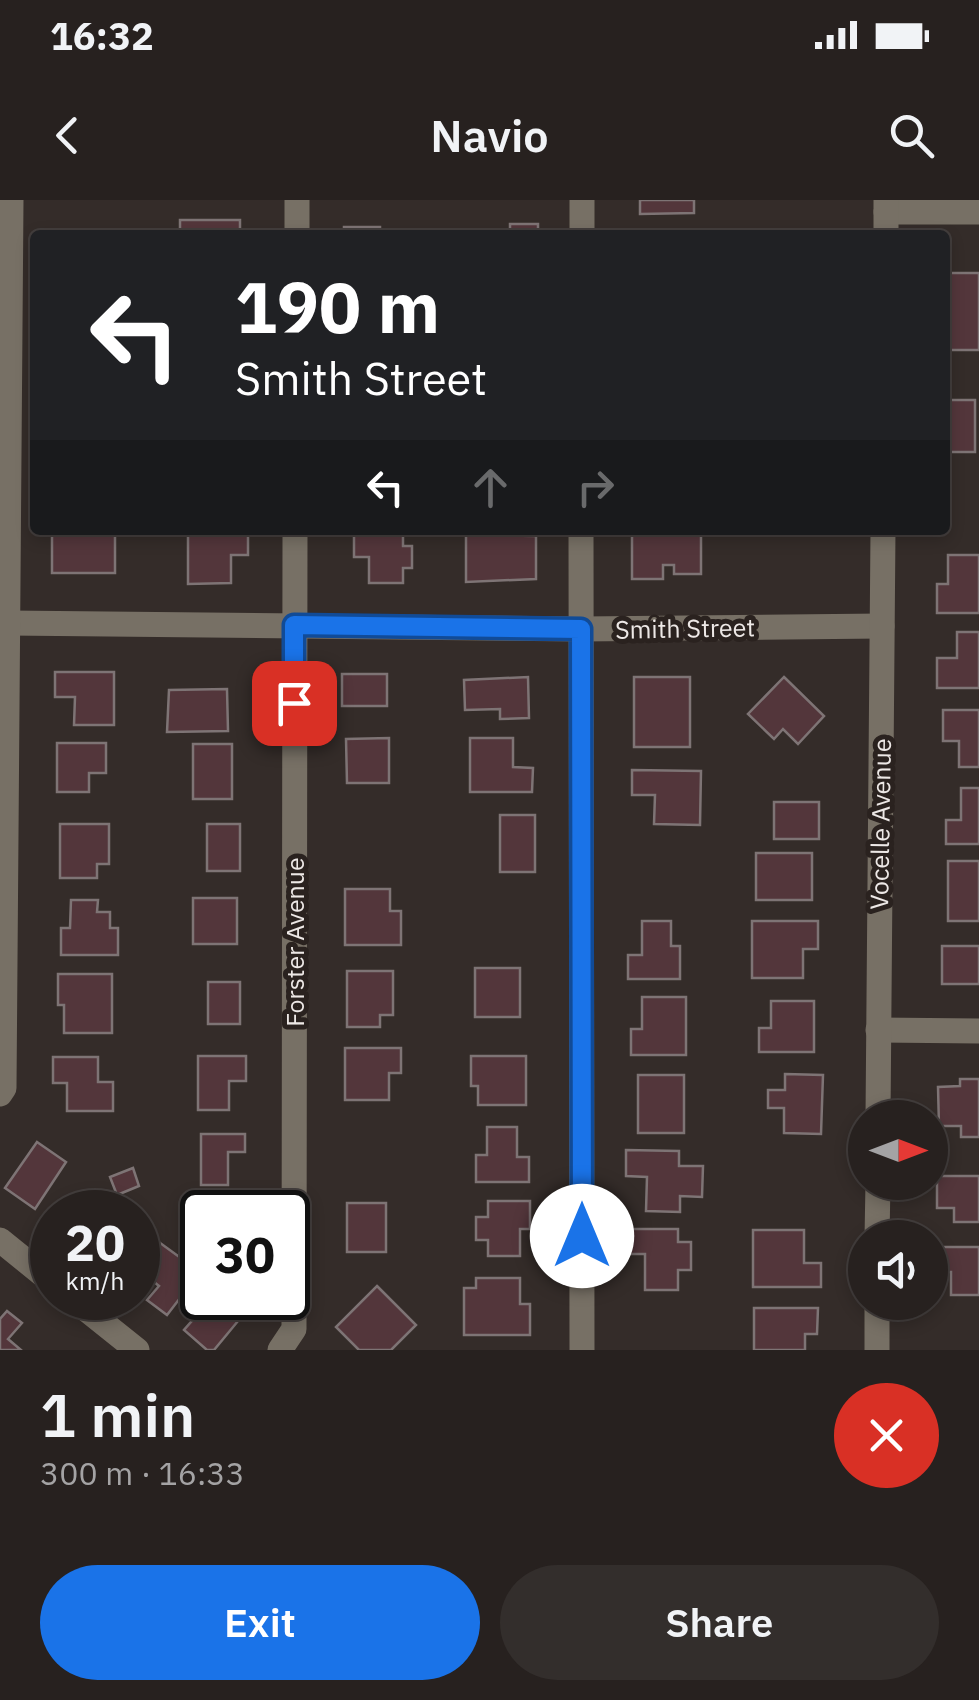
<!DOCTYPE html>
<meta charset="utf-8">
<style>
body{margin:0;font-family:"IBM Plex Sans",sans-serif;background:#332e2c;color:#f1f3f6;height:100vh;display:flex;flex-direction:column;font-size:38px;white-space:nowrap}
*{box-sizing:border-box;margin:0}
p{font-size:32px;color:#a4a3a4}
.icon{flex:none;width:55px;height:55px;fill:none;stroke:currentColor;stroke-width:2;stroke-linecap:round;stroke-linejoin:round}
.map{position:relative;height:1150px;overflow:hidden}
.side{display:flex;flex-direction:column;background:#27211f;flex:1}
.side>*{flex:none}
.top-card{position:absolute;left:30px;top:30px;width:920px;height:305px;border-radius:10px;box-shadow:0 5px 15px #0003,0 0 0 2px #433e3d;background:#202124;color:#fff;overflow:hidden}
.needle{width:65px;rotate:90deg}
.fabs{position:absolute;left:848px;top:900px;display:grid;gap:20px}
.fabs a{display:grid;place-items:center;width:100px;height:100px;border-radius:50%;background:#27211f;box-shadow:0 5px 15px #0003,0 0 0 2px #433e3d;font-size:50px}
.speed{position:absolute;left:30px;top:990px;display:flex;gap:20px;font-size:50px;font-weight:700;text-align:center}
.speed>*{display:grid;place-content:center;width:130px;height:130px;border-radius:50%;background:#27211f;box-shadow:0 5px 15px #0003,0 0 0 2px #433e3d;line-height:1}
.speed small{font-size:25px;font-weight:400}
.speed .limit{border:5px solid #111;border-radius:15px;background:#fff;color:#111}
.pin{position:absolute;display:grid;place-items:center;width:85px;height:85px;color:#fff;margin:-42px;border-radius:20px;box-shadow:0 5px 15px #0006}
.me{position:absolute;width:110px;margin:-55px;rotate:0deg;stroke-linejoin:round;filter:drop-shadow(0 0 8px #0008)}
.turn{display:flex;align-items:center;gap:35px;height:210px;padding:0 40px;font-size:45px}
.turn .icon{width:130px;height:130px;stroke-width:2.5}
.turn b{display:block;font-size:70px;line-height:85px}
.lanes{display:flex;align-items:center;height:95px;padding:0 40px;background:#0003;justify-content:center;gap:50px;direction:ltr}
.lanes .off{opacity:.35}
.round{display:grid;place-items:center;flex:none;width:105px;height:105px;border-radius:52px;background:#332e2c}
.head{display:flex;align-items:center;justify-content:space-between;height:170px;padding:0 40px}
h1{font-size:60px;font-weight:600;line-height:75px}
.cta{display:flex;gap:20px;margin-top:auto;padding:20px 40px}
.cta a{flex:1;height:115px;border-radius:60px;background:#1a73e8;color:#fff;font-size:40px;font-weight:600;line-height:115px;text-align:center}
.cta a+a{background:#332e2c;color:#f1f3f6}
.status{display:flex;justify-content:space-between;align-items:center;height:70px;padding:0 50px;background:#27211f;direction:ltr}
.status svg{height:28px;fill:currentColor}
header{display:flex;justify-content:space-between;align-items:center;height:130px;padding:0 40px;background:#27211f;font-size:45px;font-weight:600}
.map>svg:first-child{display:block}
.building{fill:#53363b;stroke:#7e7475;stroke-width:2.5}
.lines{fill:none;stroke-linecap:round;stroke-linejoin:round}
.minor{stroke:#777065;stroke-width:25}
.route-casing{stroke:#114b97;stroke-width:25}
.route{stroke:#1a73e8;stroke-width:18}
.labels{text-anchor:middle;dominant-baseline:central;stroke-width:10;stroke-linejoin:round;paint-order:stroke}
.street-label{font-size:25px;fill:#ede8e6;stroke:#2a221f}
</style>
<div class="status"><b>16:32</b><svg viewBox="0 0 49 12"><path d="M0 12V9h3v3zM5 12V6h3v6zM10 12V3h3v9zM15 12V0h3v12zM26 1h20v11H26zM47 4h2v5h-2z"/></svg></div>
<header><svg class="icon" aria-label="back" viewBox="0 0 24 24"><path d="M15 5l-7 7 7 7"/></svg>Navio<svg class="icon" aria-label="search" viewBox="0 0 24 24"><circle cx="10" cy="10" r="6"/><path d="M15 15l6 6"/></svg></header>
<div class="map">
<svg width="979" height="1150" viewBox="0 0 979 1150">
<rect width="100%" height="100%" fill="#342c29"/>
<!-- building -->
<g class="building">
<polygon points="640,0 694,0 694,13 640,14"/>
<rect x="180" y="20" width="60" height="15"/>
<rect x="510" y="24" width="28" height="11"/>
<rect x="344" y="27" width="36" height="8"/>
<rect x="945" y="73" width="34" height="77"/>
<rect x="945" y="200" width="30" height="52"/>
<polygon points="188,330 248,330 248,355 231,355 231,383 188,384"/>
<rect x="52" y="331" width="63" height="42"/>
<polygon points="354,331 403,331 403,346 412,346 412,368 403,368 403,383 369,383 369,357 354,357"/>
<polygon points="632,332 701,332 701,374 674,374 674,365 663,365 663,379 632,379"/>
<polygon points="466,335 536,336 536,379 466,382"/>
<polygon points="948,355 979,355 979,413 937,413 937,384 948,384"/>
<polygon points="957,432 979,432 979,488 937,488 937,458 957,458"/>
<polygon points="55,472 114,472 114,525 74,525 75,497 55,497"/>
<rect x="342" y="474" width="45" height="32"/>
<polygon points="528,477 529,518 500,519 500,509 465,510 464,480"/>
<rect x="634" y="477" width="56" height="70"/>
<polygon points="784,477 824,516 798,544 783,529 774,539 748,514"/>
<polygon points="227,489 228,531 167,532 169,490"/>
<polygon points="943,510 979,510 979,567 959,567 959,541 943,541"/>
<polygon points="389,538 389,583 347,583 346,539"/>
<polygon points="470,538 513,538 513,567 533,568 532,592 470,592"/>
<polygon points="57,543 106,543 106,573 89,573 89,592 57,592"/>
<rect x="193" y="544" width="39" height="55"/>
<polygon points="632,570 701,571 700,625 654,624 655,595 632,595"/>
<polygon points="961,588 979,588 979,644 946,644 946,620 961,620"/>
<rect x="774" y="602" width="45" height="37"/>
<rect x="500" y="615" width="35" height="57"/>
<polygon points="60,624 109,624 109,664 97,664 97,678 60,678"/>
<rect x="207" y="624" width="33" height="47"/>
<rect x="756" y="653" width="56" height="47"/>
<rect x="948" y="661" width="31" height="60"/>
<polygon points="345,689 390,689 390,711 401,711 401,745 345,745"/>
<rect x="193" y="698" width="44" height="46"/>
<polygon points="71,700 98,700 97,712 110,712 110,728 118,728 118,755 61,755 61,728 70,728"/>
<polygon points="642,721 671,721 671,746 680,746 680,779 628,779 628,755 642,755"/>
<polygon points="752,721 818,721 818,749 803,749 803,778 752,778"/>
<rect x="942" y="746" width="37" height="38"/>
<rect x="475" y="768" width="45" height="49"/>
<polygon points="347,771 393,771 393,815 380,815 380,827 347,827"/>
<polygon points="58,774 112,774 112,833 64,833 64,805 58,805"/>
<rect x="208" y="782" width="32" height="42"/>
<polygon points="642,797 686,797 686,855 631,855 631,829 642,829"/>
<polygon points="771,801 814,801 814,852 759,852 759,828 771,828"/>
<polygon points="345,848 401,848 401,873 389,873 389,900 345,900"/>
<polygon points="198,856 246,856 246,881 229,881 229,910 198,910"/>
<polygon points="471,856 526,856 526,905 478,905 478,886 471,886"/>
<polygon points="53,857 98,857 98,882 113,882 113,911 67,911 67,883 53,883"/>
<polygon points="785,874 823,875 821,934 784,933 784,908 768,908 768,890 785,890"/>
<rect x="638" y="875" width="46" height="58"/>
<polygon points="960,879 979,879 979,937 961,937 961,926 939,926 938,887 960,886"/>
<polygon points="487,927 517,927 517,957 529,957 529,982 476,982 476,955 487,955"/>
<polygon points="201,934 245,934 245,952 228,952 228,985 201,985"/>
<polygon points="37,942 66,962 35,1009 5,988"/>
<polygon points="626,950 679,951 679,966 703,966 702,997 680,996 680,1012 646,1011 647,977 626,976"/>
<polygon points="133,968 139,986 117,995 110,977"/>
<polygon points="937,976 979,976 979,1022 954,1022 954,1008 937,1008"/>
<polygon points="488,1001 530,1001 530,1029 520,1029 520,1056 488,1056 488,1040 476,1040 476,1017 488,1017"/>
<rect x="347" y="1003" width="39" height="49"/>
<polygon points="626,1029 678,1029 678,1042 691,1042 691,1070 678,1070 678,1090 645,1090 645,1054 626,1054"/>
<polygon points="753,1030 804,1030 804,1063 821,1063 821,1087 753,1087"/>
<polygon points="156,1040 200,1072 167,1115 147,1100 159,1086 138,1069"/>
<polygon points="937,1047 979,1047 979,1095 951,1095 951,1072 937,1072"/>
<polygon points="476,1078 520,1078 520,1104 530,1104 530,1135 464,1135 464,1088 476,1088"/>
<polygon points="377,1086 416,1125 391,1150 359,1150 336,1127"/>
<polygon points="212,1098 234,1098 229,1103 243,1115 214,1150 207,1150 184,1130"/>
<polygon points="754,1108 818,1108 817,1134 805,1134 805,1150 754,1150"/>
<polygon points="7,1111 22,1123 8,1139 21,1150 0,1150 0,1119"/>
</g>
<g class="lines">
<!-- minor -->
<g class="minor">
<polyline points="886,12 979,12"/>
<polyline points="297,35 297,0"/>
<polyline points="582,35 582,0"/>
<polyline points="886,35 886,0"/>
<polyline points="581,330 582,1150"/>
<polyline points="8,423 581,429 882,426"/>
<polyline points="878,830 979,831"/>
<polyline points="0,894 4,888 11,0"/>
<polyline points="878,918 883,330"/>
<polyline points="877,1038 878,982"/>
<polyline points="0,1040 52,1082"/>
<polyline points="72,1098 137,1150"/>
<polyline points="280,1150 294,1129 295,330"/>
<polyline points="877,1150 877,1102"/>
</g>
</g>
<g class="lines">
<defs>
<polyline id="route" points="294,503 294,425 581,429 582,1036"/>
</defs>
<!-- route casing -->
<use href="#route" class="route-casing"/>
<!-- route -->
<use href="#route" class="route"/>
</g>
<g class="labels">
<!-- street labels -->
<g class="street-label">
<text transform="translate(685 428) rotate(-1)">Smith Street</text>
<text transform="translate(880 624) rotate(-89)">Vocelle Avenue</text>
<text transform="translate(294 742) rotate(-90)">Forster Avenue</text>
</g>
</g>
</svg>
<div class="fabs">
<a><svg class="needle" viewBox="-14 -14 28 28"><path d="M0-13l5 13h-10z" fill="#e53935"/><path d="M0 13l5-13h-10z" fill="#a4a3a4"/></svg></a>
<a><svg class="icon" aria-label="sound" viewBox="0 0 24 24"><path d="M4 9h4l5-4v14l-5-4H4zM17 9q2 3 0 6"/></svg></a>
</div>
<div class="speed"><div>20<small>km/h</small></div><div class="limit">30</div></div>
<div class="pin" style="left:294px;top:503px;background:#d93025"><svg class="icon" aria-label="arrive" viewBox="0 0 24 24"><path d="M6 21V4h12l-3 4 3 4H6"/></svg></div>
<svg class="me" style="left:582px;top:1036px" viewBox="-20 -20 40 40"><circle r="19" fill="#fff"/><path d="M0-13L10 11 0 6-10 11z" fill="#1a73e8"/></svg>
<div class="top-card">
<div class="turn"><svg class="icon" aria-label="left" viewBox="0 0 24 24"><path d="M17 20v-9H6M10 6l-5 5 5 5"/></svg><div><b>190 m</b>Smith Street</div></div>
<div class="lanes"><svg class="icon" aria-label="left" viewBox="0 0 24 24"><path d="M17 20v-9H6M10 6l-5 5 5 5"/></svg><svg class="icon off" aria-label="ahead" viewBox="0 0 24 24"><path d="M12 20V5M6 11l6-6 6 6"/></svg><svg class="icon off" aria-label="right" viewBox="0 0 24 24"><path d="M7 20v-9h11M14 6l5 5-5 5"/></svg></div>
</div>
</div>
<section class="side">
<div class="head"><div><h1>1 min</h1><p>300 m · 16:33</p></div><a class="round" style="background:#d93025;color:#fff"><svg class="icon" aria-label="close" viewBox="0 0 24 24"><path d="M6 6l12 12M18 6L6 18"/></svg></a></div>
<div class="cta"><a>Exit</a><a>Share</a></div>
</section>
